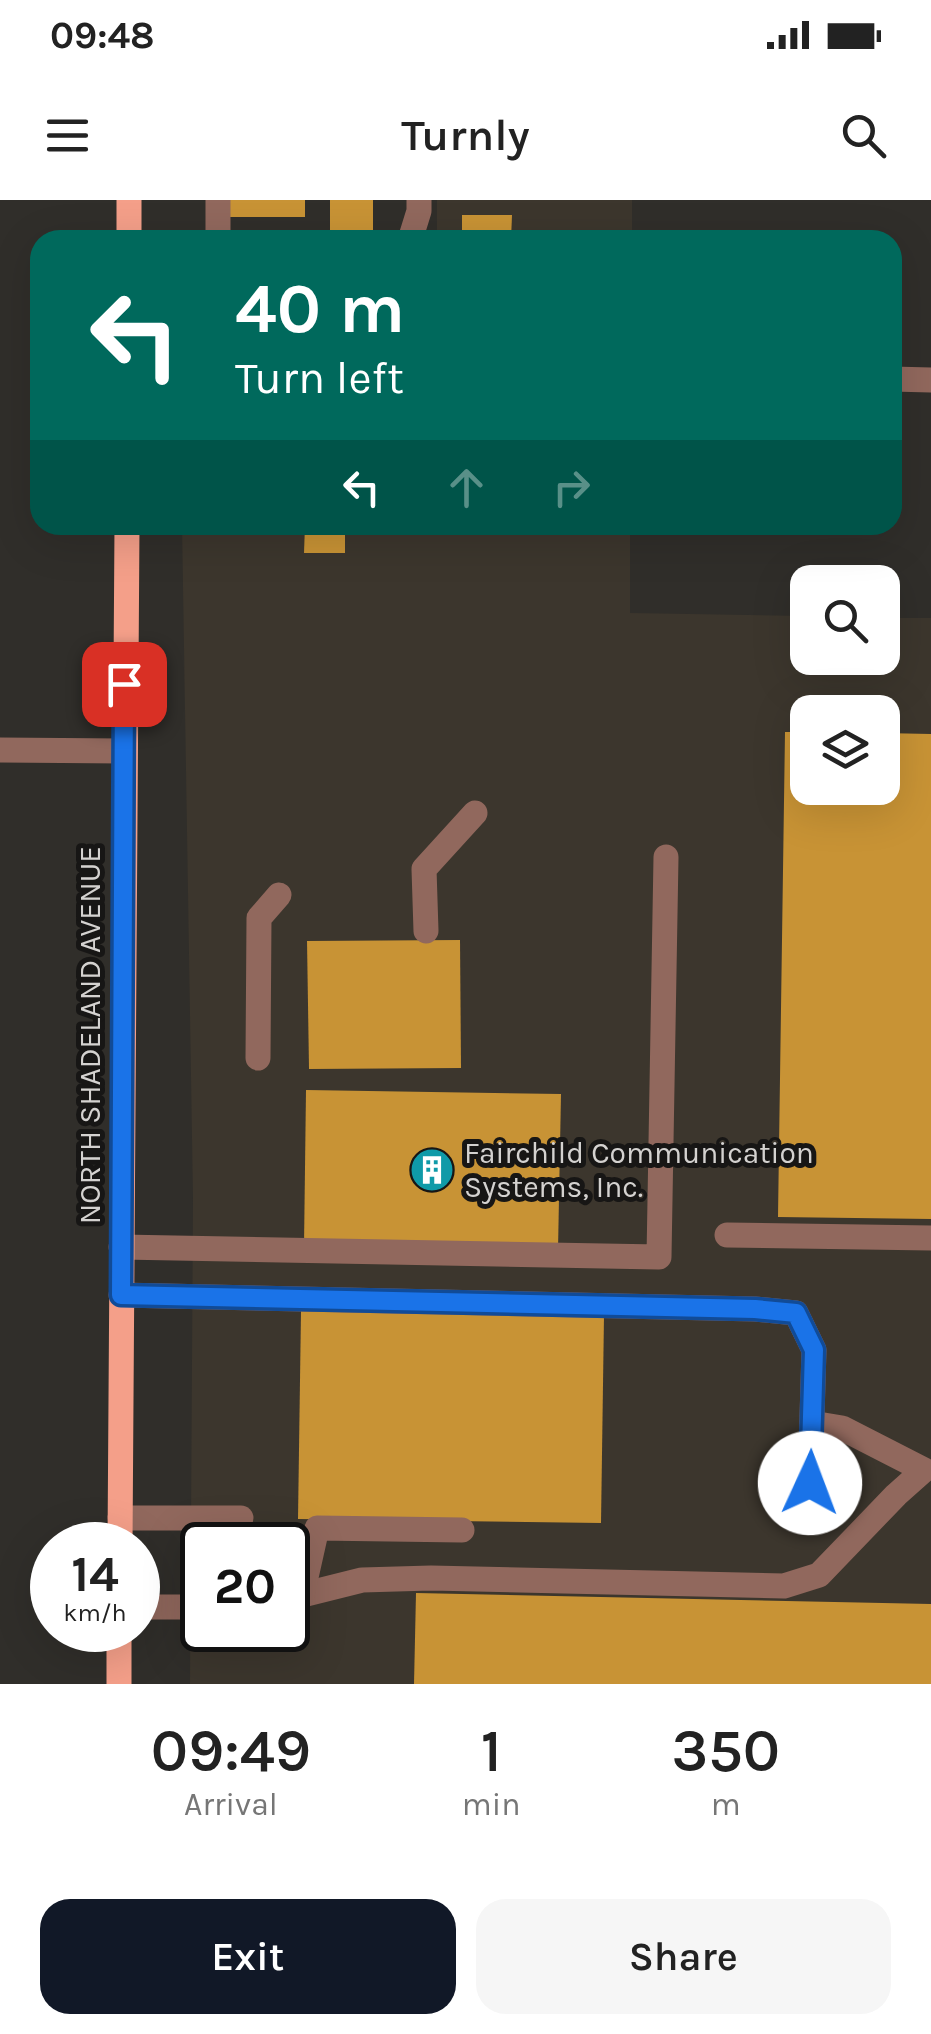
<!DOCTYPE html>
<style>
body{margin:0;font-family:Karla,sans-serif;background:#f6f6f6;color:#222;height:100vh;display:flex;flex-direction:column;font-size:38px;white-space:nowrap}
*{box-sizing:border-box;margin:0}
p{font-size:32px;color:#767676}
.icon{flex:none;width:55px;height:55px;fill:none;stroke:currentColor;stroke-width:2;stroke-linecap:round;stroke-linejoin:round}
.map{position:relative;height:1484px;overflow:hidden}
.details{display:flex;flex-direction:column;background:#fff;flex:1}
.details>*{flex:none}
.guide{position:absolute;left:30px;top:30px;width:872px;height:305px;border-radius:30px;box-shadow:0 10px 40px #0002;background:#00695c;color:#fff;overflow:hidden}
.buttons{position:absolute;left:790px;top:365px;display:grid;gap:20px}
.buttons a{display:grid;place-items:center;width:110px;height:110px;border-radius:20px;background:#fff;box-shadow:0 10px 40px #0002;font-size:50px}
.speed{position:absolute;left:30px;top:1322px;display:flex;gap:20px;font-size:50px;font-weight:700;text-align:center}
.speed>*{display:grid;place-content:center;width:130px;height:130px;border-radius:50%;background:#fff;box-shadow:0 10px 40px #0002;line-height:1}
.speed small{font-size:25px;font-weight:400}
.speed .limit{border:5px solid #111;border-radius:15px;background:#fff;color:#111}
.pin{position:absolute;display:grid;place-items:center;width:85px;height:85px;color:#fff;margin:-42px;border-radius:20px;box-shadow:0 5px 15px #0006}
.me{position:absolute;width:110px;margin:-55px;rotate:2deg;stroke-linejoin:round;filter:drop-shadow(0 0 8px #0008)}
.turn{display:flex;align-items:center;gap:35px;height:210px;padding:0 40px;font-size:45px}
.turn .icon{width:130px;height:130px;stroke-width:2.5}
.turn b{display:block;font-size:70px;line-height:85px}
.lanes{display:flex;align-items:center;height:95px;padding:0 40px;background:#0003;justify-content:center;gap:50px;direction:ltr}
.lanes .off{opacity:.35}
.eta{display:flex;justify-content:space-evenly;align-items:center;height:170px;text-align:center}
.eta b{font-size:60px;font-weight:600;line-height:70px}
.primary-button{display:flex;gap:20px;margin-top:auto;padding:20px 40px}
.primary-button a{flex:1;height:115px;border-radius:30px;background:#111827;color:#fff;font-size:40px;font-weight:600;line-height:115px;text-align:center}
.primary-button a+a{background:#f6f6f6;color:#222}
.status{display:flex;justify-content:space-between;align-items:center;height:70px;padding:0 50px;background:#fff;direction:ltr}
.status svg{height:28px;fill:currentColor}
header{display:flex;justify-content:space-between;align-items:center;height:130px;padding:0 40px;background:#fff;font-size:45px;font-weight:600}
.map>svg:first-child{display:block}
.built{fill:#3c362d;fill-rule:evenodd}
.building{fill:#c89335}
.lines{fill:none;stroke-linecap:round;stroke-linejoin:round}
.minor{stroke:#91685d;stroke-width:25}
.major{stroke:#f49f89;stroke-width:25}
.route-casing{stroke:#114b97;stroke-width:25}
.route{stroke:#1a73e8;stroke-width:18}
.labels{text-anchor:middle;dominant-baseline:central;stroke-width:10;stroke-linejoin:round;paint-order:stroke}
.street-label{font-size:30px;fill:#d4d2d0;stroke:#171615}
.poi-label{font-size:30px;fill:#d4d2d0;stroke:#171615;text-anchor:start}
</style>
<div class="status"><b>09:48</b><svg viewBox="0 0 49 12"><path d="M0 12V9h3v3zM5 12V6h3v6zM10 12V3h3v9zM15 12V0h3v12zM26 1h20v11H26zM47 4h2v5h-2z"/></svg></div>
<header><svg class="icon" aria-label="menu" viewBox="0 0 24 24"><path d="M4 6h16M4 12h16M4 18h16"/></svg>Turnly<svg class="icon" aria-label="search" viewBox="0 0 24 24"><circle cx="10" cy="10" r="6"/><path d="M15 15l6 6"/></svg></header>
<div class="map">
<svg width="931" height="1484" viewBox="0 0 931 1484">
<rect width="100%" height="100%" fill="#302e2a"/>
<!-- built -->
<g class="built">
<rect x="437" y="0" width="195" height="40"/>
<path d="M 182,325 L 630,325 L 630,413 L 807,416 L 808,458 L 882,458 L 883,418 L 931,418 L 931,1484 L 190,1484 L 193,999 ZM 808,512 L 882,512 L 882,588 L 808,588 ZM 202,1345 L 288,1345 L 288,1430 L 202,1430 Z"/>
</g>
<!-- building -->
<g class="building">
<rect x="229" y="0" width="76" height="17"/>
<rect x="330" y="0" width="43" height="34"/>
<polygon points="462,15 512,15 511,40 462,40"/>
<polygon points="305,325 345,325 345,353 304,353"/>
<polygon points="458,325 609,325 609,333 458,331"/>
<polygon points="818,325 856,325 855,332 818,332"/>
<polygon points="785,532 808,532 808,588 882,588 882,533 931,534 931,1019 778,1017"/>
<polygon points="460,740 461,868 309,869 307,741"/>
<polygon points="306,890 561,894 558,1050 304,1046"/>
<polygon points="301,1111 604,1115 601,1323 298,1319"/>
<polygon points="416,1393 931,1404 931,1484 414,1484"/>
</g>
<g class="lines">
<!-- minor -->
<g class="minor">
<polyline points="218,0 218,40"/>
<polyline points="410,40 419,11 419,0"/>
<polyline points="892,179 931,180"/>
<polyline points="0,550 123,551"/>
<polyline points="426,731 424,669 475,613"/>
<polyline points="258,858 259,718 279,695"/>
<polyline points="727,1035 931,1038"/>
<polyline points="121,1047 659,1057 666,657"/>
<polyline points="121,1095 755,1109 796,1113 814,1150 810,1283"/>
<polyline points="120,1318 241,1318"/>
<polyline points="302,1395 362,1380 431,1378 784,1386 819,1375 896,1295 924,1270 842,1228 812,1223"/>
<polyline points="291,1398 302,1395 317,1328 462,1330"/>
<polyline points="138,1407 202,1407"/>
</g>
<!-- major -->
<g class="major">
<polyline points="129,40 129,0"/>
<polyline points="120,1345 127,325"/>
<polyline points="119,1484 119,1430"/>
</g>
</g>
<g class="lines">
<defs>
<polyline id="route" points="124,484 121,1095 755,1109 796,1113 814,1150 810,1283"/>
</defs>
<!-- route casing -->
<use href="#route" class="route-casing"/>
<!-- route -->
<use href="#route" class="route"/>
</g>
<!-- icons -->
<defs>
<symbol id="building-disc" viewBox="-11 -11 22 22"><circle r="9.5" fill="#0f9aa8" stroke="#171615"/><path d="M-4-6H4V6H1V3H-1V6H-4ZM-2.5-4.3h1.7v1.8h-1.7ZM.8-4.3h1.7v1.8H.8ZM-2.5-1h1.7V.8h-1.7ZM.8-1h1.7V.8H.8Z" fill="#fff"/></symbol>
</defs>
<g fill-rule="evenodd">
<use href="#building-disc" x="407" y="945" width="50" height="50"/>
</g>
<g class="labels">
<!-- street labels -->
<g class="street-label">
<text transform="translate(90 835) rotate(-90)">NORTH SHADELAND AVENUE</text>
</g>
<!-- poi labels -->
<g class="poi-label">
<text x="464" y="953">Fairchild Communication<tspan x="464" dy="34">Systems, Inc.</tspan></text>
</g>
</g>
</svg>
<div class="buttons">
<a><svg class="icon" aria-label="search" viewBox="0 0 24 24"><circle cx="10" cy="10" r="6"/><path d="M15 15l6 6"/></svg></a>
<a><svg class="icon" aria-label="layers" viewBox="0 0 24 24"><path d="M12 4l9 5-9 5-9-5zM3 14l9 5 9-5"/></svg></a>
</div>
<div class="speed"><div>14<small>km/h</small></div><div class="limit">20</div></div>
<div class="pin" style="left:124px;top:484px;background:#d93025"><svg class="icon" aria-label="arrive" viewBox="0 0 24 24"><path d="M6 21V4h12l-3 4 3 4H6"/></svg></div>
<svg class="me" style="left:810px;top:1283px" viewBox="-20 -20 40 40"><circle r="19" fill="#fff"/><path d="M0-13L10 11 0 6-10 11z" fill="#1a73e8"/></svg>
<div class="guide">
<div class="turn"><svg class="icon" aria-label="left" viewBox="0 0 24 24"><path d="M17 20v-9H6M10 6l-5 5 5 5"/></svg><div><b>40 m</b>Turn left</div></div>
<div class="lanes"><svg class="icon" aria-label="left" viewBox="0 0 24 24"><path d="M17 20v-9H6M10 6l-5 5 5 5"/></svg><svg class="icon off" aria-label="ahead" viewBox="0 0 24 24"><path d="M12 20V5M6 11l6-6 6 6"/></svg><svg class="icon off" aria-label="right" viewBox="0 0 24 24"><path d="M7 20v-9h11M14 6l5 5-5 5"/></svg></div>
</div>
</div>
<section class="details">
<div class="eta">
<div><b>09:49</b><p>Arrival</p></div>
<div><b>1</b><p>min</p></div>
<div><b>350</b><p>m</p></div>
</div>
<div class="primary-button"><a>Exit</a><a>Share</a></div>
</section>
